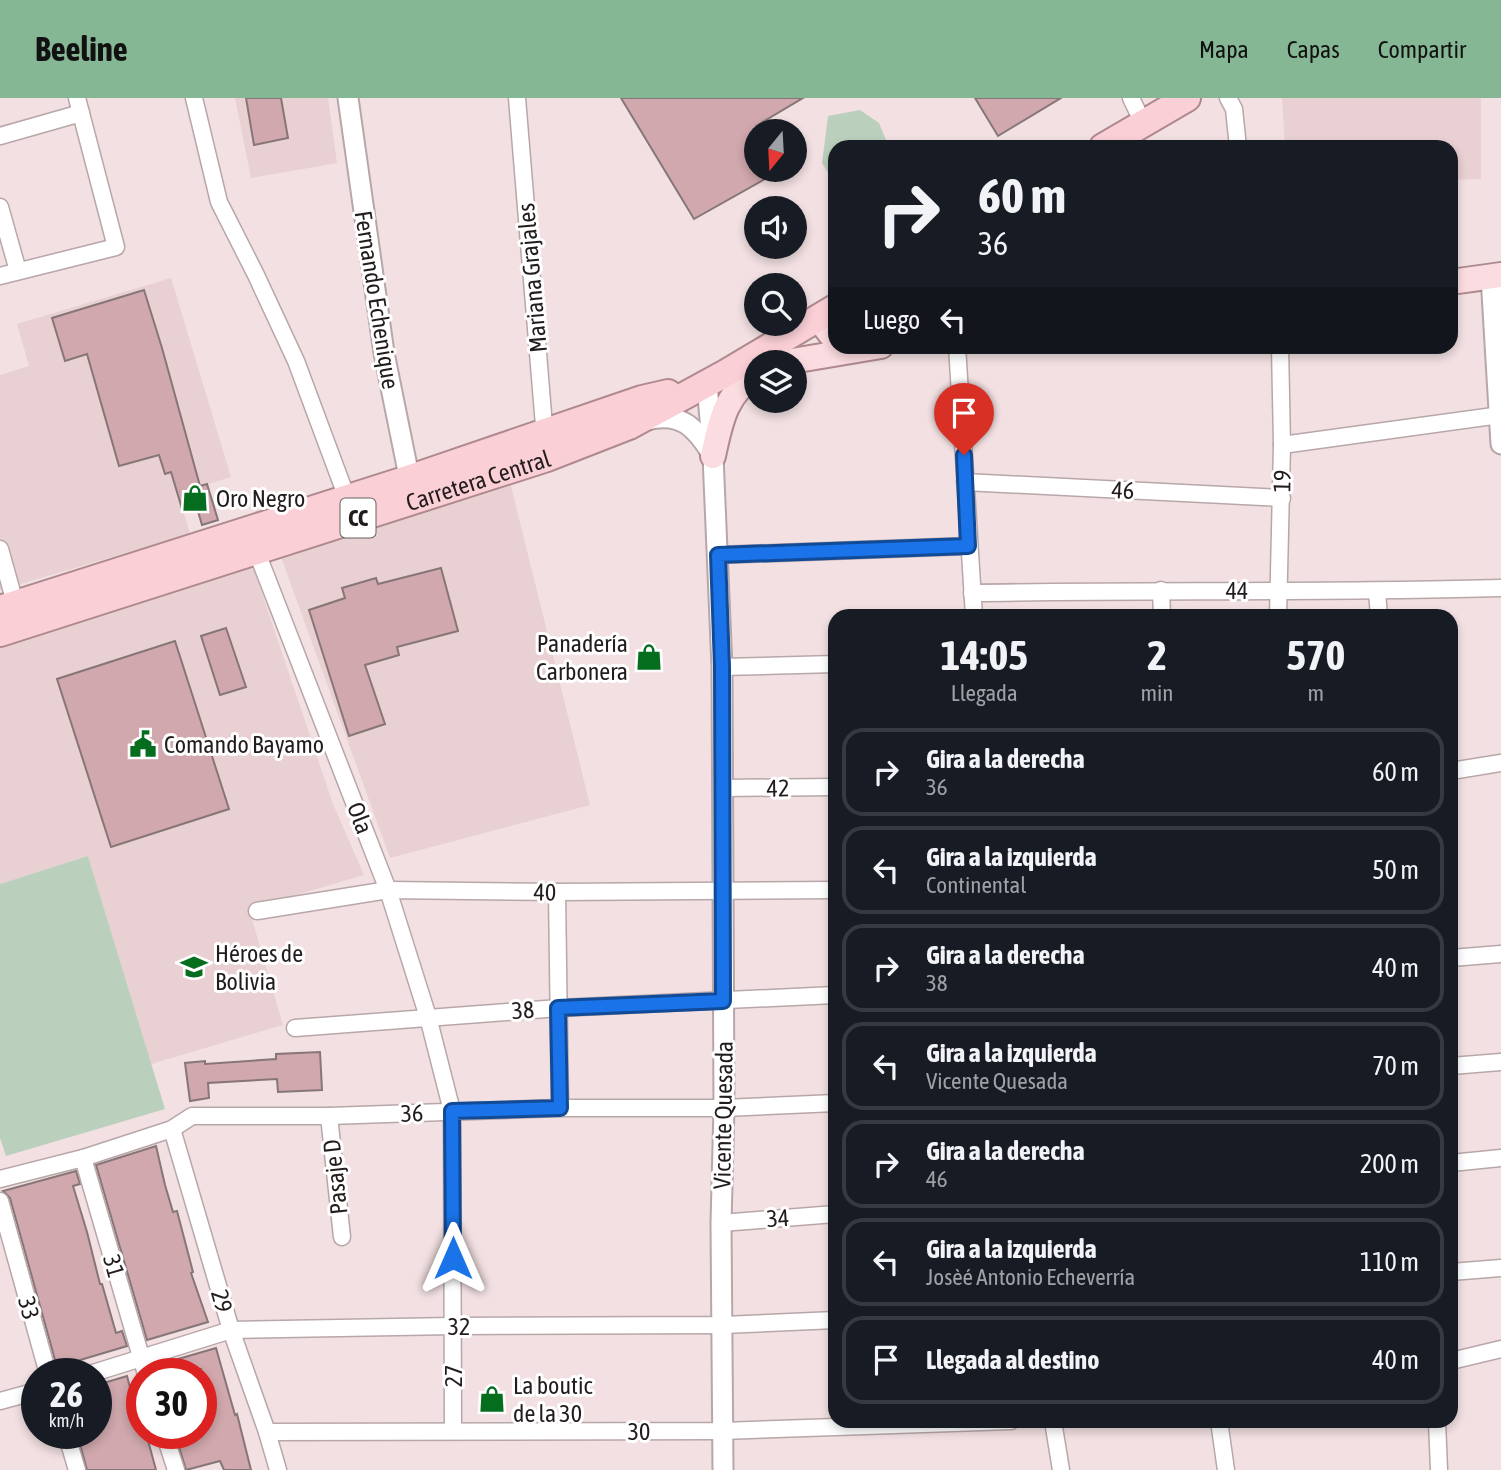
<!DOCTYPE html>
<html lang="es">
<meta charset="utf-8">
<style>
body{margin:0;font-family:"Asap Condensed",sans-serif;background:#242831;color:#f1f3f6;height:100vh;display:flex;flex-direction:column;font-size:26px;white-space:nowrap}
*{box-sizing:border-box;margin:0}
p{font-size:23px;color:#9ea1a6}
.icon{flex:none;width:38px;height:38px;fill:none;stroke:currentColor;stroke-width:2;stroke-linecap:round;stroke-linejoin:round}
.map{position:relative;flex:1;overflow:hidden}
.drawer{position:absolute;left:828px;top:511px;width:630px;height:819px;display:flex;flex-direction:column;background:#171b24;border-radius:21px;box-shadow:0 4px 10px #0003}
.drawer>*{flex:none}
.top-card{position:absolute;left:828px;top:42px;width:630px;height:214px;border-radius:21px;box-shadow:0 4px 10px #0003;background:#171b24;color:#f1f3f6;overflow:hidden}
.needle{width:46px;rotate:198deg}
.tools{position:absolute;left:744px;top:21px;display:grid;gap:14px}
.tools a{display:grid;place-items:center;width:63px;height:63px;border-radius:50%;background:#171b24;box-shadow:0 4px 10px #0003;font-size:35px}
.speed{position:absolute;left:21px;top:1260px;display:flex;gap:14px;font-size:35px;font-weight:700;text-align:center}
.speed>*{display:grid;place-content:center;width:91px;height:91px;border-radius:50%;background:#171b24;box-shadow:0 4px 10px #0003;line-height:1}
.speed small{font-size:18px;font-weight:400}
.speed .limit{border:10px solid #d22;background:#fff;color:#111}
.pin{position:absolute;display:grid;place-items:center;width:60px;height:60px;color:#fff;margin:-72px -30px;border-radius:50% 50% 50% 0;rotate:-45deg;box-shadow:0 0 7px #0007}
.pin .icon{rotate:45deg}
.me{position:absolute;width:77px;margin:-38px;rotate:0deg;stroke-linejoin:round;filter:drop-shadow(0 0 5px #0008)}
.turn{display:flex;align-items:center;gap:24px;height:147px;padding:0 35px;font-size:32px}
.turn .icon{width:91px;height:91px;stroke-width:2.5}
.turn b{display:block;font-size:49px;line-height:60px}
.then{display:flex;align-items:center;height:66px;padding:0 35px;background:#0003;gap:14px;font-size:26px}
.eta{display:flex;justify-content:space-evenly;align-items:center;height:119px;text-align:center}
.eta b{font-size:42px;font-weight:700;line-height:49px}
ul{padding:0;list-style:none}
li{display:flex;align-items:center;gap:21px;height:88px;margin:0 14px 10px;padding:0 21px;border:4px solid #363941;border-radius:21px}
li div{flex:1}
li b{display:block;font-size:26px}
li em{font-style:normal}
header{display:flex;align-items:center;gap:42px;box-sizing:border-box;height:98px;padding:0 35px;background:#86b795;color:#111}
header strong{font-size:33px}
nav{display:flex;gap:38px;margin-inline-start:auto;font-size:24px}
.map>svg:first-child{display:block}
.built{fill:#e9d0d2}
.green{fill:#bbd0bc}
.building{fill:#d0a8ad;stroke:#867678;stroke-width:2}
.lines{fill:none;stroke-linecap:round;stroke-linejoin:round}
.minor-casing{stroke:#b8a7a9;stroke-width:19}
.tertiary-casing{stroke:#b8a7a9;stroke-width:23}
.primary-casing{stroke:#ae898e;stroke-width:28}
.trunk-casing{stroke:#ae898e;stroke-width:30}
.minor{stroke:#fff;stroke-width:16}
.tertiary{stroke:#fff;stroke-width:19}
.primary{stroke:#fbdce0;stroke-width:24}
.trunk{stroke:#fad0d6;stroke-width:26}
.route-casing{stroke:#114b97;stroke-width:18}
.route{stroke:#1a73e8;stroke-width:12}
.labels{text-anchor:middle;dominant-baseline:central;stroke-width:6;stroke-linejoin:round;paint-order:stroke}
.shield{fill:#fff;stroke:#646061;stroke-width:2}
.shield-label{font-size:23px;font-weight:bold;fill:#221c1d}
.street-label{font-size:24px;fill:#221c1d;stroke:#fff}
.poi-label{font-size:24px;fill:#221c1d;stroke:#fff;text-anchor:start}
</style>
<header>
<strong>Beeline</strong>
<nav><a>Mapa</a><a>Capas</a><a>Compartir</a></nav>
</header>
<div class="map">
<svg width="1501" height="1372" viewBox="0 0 1501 1372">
<rect width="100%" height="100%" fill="#f2e0e2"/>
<!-- built -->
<g class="built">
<polygon points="235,0 328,0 337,65 251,80"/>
<polygon points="1282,0 1481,0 1481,81 1451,82 1451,49 1285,49"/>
<polygon points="171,180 231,379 178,395 190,436 0,492 0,277 29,268 17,226"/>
<polygon points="510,384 590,707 390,760 281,459"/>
<polygon points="250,460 333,706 364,777 249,811 283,927 151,966 88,758 0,786 0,543"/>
</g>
<!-- green -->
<g class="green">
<polygon points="860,12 879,25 889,49 835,49 835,86 822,65 828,18"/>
<polygon points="88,758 165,1011 6,1058 0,1040 0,786"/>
</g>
<!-- building -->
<g class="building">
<polygon points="246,0 281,0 288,40 254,47"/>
<polygon points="621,0 803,0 756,28 756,72 781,72 694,121"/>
<polygon points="975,0 1061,0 998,38"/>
<polygon points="144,192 162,250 200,388 207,386 218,422 202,427 197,410 183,414 171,374 165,376 159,357 119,368 87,256 65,263 52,220"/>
<polygon points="441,470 458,533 397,549 399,557 365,567 385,626 349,638 309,512 345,500 342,490 376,480 378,486"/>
<polygon points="226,530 246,589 220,597 201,538"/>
<polygon points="175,543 229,711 111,749 57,581"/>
<polygon points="320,954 322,992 278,994 277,981 208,985 209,1000 190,1003 185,965 205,963 205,966 276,961 276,956"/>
<polygon points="156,1048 165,1087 173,1114 177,1113 193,1174 191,1175 208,1224 147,1242 96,1067"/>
<polygon points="76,1073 80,1086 73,1088 87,1134 100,1186 102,1186 116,1235 122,1233 127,1248 57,1269 10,1100 3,1093"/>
<polygon points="216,1250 235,1317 237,1316 251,1372 224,1372 220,1363 186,1372 175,1335 201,1335 201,1329 209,1327 201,1297 201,1271 175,1276 156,1276 154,1268"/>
<polygon points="127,1278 142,1335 146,1335 156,1372 87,1372 77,1335 96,1335 96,1312 103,1310 103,1308 97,1287"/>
</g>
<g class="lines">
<defs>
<g id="minor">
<polyline points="194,0 219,104 256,177 296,263 347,400"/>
<polyline points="517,0 545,340"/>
<polyline points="1131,0 1143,25"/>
<polyline points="1228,0 1234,11 1238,49"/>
<polyline points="0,38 81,15"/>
<polyline points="0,109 18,173"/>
<polyline points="0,178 116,149 77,0"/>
<polyline points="957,248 974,518"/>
<polyline points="1282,347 1501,317"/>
<polyline points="965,384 1282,400"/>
<polyline points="254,447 388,792 428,919 452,1013 453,1333"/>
<polyline points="0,451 17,512"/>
<polyline points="718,457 968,448"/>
<polyline points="1161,492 1162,518"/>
<polyline points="1377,494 1379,518"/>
<path d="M 972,495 C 1148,492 1325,495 1501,490"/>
<polyline points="1278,518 1282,347 1280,248"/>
<polyline points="722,569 835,566"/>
<polyline points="1451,673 1501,665"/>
<polyline points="721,690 835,689"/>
<polyline points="557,794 560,1010"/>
<polyline points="257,813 388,792 557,794 835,792"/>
<polyline points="1451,860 1501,856"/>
<polyline points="295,930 559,910 835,897"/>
<polyline points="1451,968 1501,964"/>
<polyline points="329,1018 342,1139"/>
<polyline points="172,1031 231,1232 267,1334 278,1372"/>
<polyline points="83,1060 146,1276"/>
<polyline points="1451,1065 1501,1060"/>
<polyline points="0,1081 83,1060 172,1031 192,1018 329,1018 560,1010 724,1010 835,1005"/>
<polyline points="0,1103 48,1276"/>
<polyline points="721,1125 835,1116"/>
<polyline points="1451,1174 1501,1170"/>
<polyline points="1451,1263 1501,1251"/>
<polyline points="90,1276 231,1232 453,1228 723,1227 835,1222"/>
<polyline points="0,1303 37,1293"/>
<polyline points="1053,1323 1061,1372"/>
<polyline points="1219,1323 1226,1372"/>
<polyline points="1437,1323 1439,1372"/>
<polyline points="267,1334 722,1333 1011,1323"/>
<polyline points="66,1335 77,1372"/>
<polyline points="164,1335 176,1372"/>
</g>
<g id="tertiary">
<polyline points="348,0 384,255 412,393"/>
<polyline points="1491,178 1501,346"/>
<polyline points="707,285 713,358 722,569 724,1010 721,1125 723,1372"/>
<path d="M 647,322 C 681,313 696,330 712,356"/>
</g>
<g id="primary">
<polyline points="1451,184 1501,177"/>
<polyline points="818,220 835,242"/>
<polyline points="786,264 881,248"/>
<path d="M 713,358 C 720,326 725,295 756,277"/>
</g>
<g id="trunk">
<polyline points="1103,49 1187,0"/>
<polyline points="0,511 408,381 642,301 668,295"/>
<path id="s1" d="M 0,535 L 547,360 L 629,328 L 726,275 L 835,210"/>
</g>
</defs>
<!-- minor casing -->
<use href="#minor" class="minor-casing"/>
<!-- tertiary casing -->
<use href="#tertiary" class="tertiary-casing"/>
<!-- primary casing -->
<use href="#primary" class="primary-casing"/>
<!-- trunk casing -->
<use href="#trunk" class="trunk-casing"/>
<!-- minor -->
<use href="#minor" class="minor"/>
<!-- tertiary -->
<use href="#tertiary" class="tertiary"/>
<!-- primary -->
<use href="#primary" class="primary"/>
<!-- trunk -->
<use href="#trunk" class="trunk"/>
</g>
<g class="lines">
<defs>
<polyline id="route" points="453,1160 452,1013 560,1010 558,910 723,903 722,569 718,457 968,448 964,357"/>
</defs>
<!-- route casing -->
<use href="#route" class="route-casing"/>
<!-- route -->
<use href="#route" class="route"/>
</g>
<!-- icons -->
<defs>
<symbol id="shop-bare" viewBox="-9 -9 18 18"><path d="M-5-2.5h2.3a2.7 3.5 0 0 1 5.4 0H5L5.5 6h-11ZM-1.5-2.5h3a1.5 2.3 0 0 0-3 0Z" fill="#046e1e" stroke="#fff" stroke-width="2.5" paint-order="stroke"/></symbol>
<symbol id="civic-bare" viewBox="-9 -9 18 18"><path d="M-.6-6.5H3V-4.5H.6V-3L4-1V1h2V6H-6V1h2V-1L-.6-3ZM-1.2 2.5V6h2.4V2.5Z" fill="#046e1e" stroke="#fff" stroke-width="2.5" paint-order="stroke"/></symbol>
<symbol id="school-bare" viewBox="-9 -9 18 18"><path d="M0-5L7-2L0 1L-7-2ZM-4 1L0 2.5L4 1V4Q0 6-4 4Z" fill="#046e1e" stroke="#fff" stroke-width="2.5" paint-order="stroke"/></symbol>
</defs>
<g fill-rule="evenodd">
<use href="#shop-bare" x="176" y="381" width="38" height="38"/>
<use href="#shop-bare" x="630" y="540" width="38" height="38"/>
<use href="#civic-bare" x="124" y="627" width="38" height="38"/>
<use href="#school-bare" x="175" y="850" width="38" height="38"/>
<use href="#shop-bare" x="473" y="1282" width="38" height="38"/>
</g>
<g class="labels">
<!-- shield labels -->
<rect class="shield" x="340.5" y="400.5" width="35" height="39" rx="5"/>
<g class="shield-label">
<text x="358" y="420">CC</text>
</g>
<!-- street labels -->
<g class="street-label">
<text transform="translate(532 180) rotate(-95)">Mariana Grajales</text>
<text transform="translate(377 202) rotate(81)">Fernando Echenique</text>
<text stroke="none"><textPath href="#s1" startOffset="502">Carretera Central</textPath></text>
<text transform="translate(1282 383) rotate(-89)">19</text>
<text transform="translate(1123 392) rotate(3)">46</text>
<text x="1237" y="492">44</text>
<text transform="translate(778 690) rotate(-1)">42</text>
<text transform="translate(360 720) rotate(69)">Ola</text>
<text transform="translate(545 794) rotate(1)">40</text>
<text transform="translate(523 912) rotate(-4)">38</text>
<text transform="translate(412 1015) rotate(-2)">36</text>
<text transform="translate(723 1017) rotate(-89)">Vicente Quesada</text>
<text transform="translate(335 1079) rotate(-96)">Pasaje D</text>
<text transform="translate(778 1120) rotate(-4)">34</text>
<text transform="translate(114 1168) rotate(74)">31</text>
<text transform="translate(222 1203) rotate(74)">29</text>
<text transform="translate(29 1210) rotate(75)">33</text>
<text x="459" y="1228">32</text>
<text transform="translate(453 1278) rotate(-90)">27</text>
<text x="639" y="1333">30</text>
</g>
<!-- poi labels -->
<g class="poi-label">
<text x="216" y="400">Oro Negro</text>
<text x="628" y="545" text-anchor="end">Panadería<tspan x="628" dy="28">Carbonera</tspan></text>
<text x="164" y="646">Comando Bayamo</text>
<text x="215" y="855">Héroes de<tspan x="215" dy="28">Bolivia</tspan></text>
<text x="513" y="1287">La boutic<tspan x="513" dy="28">de la 30</tspan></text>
</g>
</g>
</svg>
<div class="tools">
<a><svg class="needle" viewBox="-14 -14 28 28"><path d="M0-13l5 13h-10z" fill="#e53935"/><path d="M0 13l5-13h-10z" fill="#9ea1a6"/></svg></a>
<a><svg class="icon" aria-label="sound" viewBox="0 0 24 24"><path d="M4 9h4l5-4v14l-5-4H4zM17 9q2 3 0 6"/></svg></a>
<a><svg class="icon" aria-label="search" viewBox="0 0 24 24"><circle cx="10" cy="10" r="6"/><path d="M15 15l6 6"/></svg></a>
<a><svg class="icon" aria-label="layers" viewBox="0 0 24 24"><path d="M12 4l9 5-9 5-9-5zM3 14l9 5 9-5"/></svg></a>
</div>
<div class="speed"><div>26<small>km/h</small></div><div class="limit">30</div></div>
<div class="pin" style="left:964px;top:357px;background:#d93025"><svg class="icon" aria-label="arrive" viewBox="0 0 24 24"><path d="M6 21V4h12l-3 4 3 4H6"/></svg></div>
<svg class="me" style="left:453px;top:1160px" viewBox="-20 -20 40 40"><path d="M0-17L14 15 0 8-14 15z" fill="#1a73e8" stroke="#fff" stroke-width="4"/></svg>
<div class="top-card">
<div class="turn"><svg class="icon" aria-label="right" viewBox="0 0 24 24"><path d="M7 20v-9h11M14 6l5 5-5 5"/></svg><div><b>60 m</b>36</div></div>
<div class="then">Luego<svg class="icon" aria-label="left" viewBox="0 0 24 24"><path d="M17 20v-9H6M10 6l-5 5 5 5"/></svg></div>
</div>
<section class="drawer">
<div class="eta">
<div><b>14:05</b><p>Llegada</p></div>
<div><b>2</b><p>min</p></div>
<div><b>570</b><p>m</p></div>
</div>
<ul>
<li><svg class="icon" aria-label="right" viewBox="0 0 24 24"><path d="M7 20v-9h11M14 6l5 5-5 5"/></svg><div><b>Gira a la derecha</b><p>36</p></div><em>60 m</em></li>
<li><svg class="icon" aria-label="left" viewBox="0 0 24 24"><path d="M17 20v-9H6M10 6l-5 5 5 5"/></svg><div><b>Gira a la izquierda</b><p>Continental</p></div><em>50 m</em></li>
<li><svg class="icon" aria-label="right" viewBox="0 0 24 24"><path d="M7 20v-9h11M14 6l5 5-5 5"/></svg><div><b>Gira a la derecha</b><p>38</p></div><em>40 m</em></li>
<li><svg class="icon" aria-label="left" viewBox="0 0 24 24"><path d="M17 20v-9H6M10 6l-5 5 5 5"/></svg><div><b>Gira a la izquierda</b><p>Vicente Quesada</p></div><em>70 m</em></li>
<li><svg class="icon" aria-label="right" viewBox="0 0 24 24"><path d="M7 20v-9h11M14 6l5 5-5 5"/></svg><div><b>Gira a la derecha</b><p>46</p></div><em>200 m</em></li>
<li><svg class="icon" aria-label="left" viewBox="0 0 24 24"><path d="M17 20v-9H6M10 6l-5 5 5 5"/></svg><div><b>Gira a la izquierda</b><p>Josèé Antonio Echeverría</p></div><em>110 m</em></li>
<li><svg class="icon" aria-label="arrive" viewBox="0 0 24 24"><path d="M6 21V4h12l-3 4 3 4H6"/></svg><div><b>Llegada al destino</b></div><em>40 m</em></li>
</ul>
</section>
</div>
